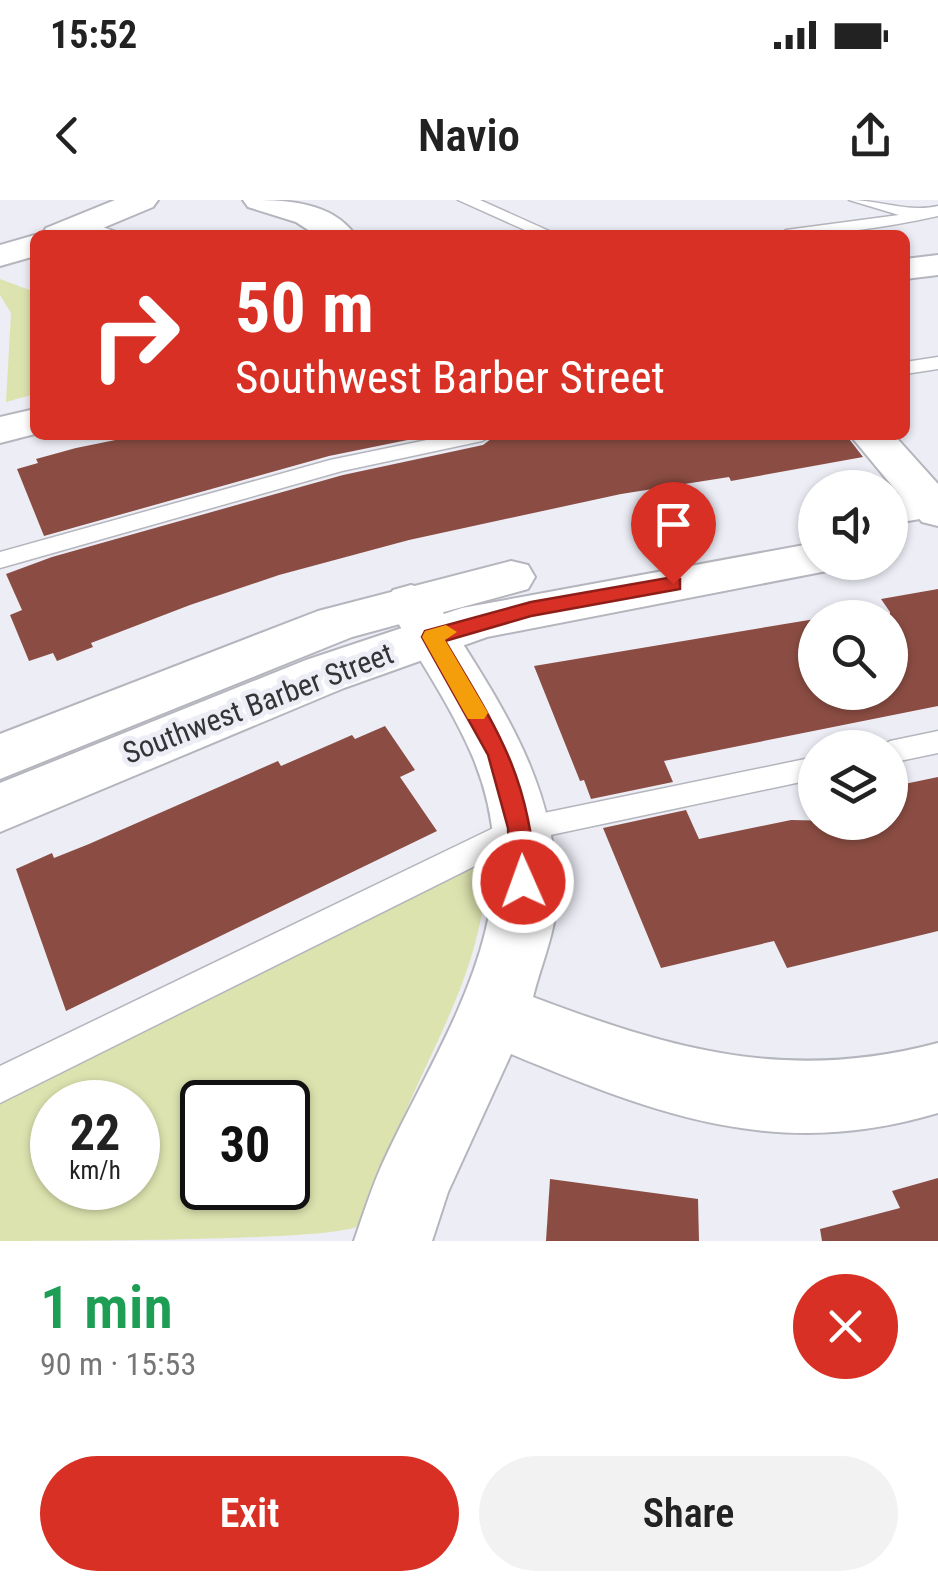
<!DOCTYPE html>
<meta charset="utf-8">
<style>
body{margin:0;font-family:"Roboto Condensed",sans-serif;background:#f2f2f2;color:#222;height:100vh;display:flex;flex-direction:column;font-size:38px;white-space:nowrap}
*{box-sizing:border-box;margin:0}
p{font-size:32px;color:#767676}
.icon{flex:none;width:55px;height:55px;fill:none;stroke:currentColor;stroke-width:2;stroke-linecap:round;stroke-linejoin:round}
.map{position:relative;height:1041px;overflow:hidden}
.side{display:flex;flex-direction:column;background:#fff;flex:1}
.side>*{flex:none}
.hud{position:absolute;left:30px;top:30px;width:880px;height:210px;border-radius:15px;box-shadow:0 2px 8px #0004;background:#d93025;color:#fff;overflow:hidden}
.tools{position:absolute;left:798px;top:270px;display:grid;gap:20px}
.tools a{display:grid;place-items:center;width:110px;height:110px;border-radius:50%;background:#fff;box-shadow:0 2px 8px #0004;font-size:50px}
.speed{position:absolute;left:30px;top:880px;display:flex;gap:20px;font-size:50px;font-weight:700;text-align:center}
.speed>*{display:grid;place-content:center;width:130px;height:130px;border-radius:50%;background:#fff;box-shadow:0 2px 8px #0004;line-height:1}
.speed small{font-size:25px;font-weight:400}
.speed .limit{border:5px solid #111;border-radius:15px;background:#fff;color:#111}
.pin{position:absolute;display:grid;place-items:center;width:85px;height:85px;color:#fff;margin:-102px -42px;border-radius:50% 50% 50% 0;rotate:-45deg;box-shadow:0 0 10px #0007}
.pin .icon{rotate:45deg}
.me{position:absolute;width:110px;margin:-55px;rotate:358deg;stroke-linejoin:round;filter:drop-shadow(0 0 8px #0008)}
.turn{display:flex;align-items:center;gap:35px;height:210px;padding:0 40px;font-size:45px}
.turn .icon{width:130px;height:130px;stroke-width:2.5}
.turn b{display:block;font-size:70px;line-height:85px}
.round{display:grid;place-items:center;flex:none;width:105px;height:105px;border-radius:52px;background:#f2f2f2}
.head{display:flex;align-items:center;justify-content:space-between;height:170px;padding:0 40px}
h1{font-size:60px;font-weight:600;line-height:75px;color:#1e9e55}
.button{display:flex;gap:20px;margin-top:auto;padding:20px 40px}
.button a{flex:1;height:115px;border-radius:60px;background:#d93025;color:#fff;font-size:40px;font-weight:600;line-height:115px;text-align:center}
.button a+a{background:#f2f2f2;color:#222}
.status{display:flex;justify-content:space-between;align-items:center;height:70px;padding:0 50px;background:#fff;direction:ltr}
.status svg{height:28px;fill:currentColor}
header{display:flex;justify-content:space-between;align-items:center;height:130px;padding:0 40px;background:#fff;font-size:45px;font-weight:600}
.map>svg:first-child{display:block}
.green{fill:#dde3af;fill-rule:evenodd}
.building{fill:#8b4d43}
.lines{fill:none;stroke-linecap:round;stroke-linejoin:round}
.service-casing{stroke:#b4b5bd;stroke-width:3}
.minor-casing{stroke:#b4b5bd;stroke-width:4}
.tertiary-casing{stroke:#b4b5bd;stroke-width:4}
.service{fill:#fff;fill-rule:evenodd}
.minor{fill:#fff;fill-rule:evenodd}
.tertiary{fill:#fff;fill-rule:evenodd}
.route{fill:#d93025;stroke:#8d1f18;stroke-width:2.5}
.slow{fill:#f59e0b}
.labels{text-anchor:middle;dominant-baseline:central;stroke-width:10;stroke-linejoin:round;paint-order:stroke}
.street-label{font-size:30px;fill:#343437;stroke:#ededf6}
</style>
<div class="status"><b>15:52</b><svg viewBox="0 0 49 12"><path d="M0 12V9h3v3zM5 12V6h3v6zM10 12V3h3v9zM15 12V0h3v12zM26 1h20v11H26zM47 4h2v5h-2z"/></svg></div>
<header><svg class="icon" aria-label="back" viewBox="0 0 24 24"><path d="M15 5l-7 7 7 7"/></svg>Navio<svg class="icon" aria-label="share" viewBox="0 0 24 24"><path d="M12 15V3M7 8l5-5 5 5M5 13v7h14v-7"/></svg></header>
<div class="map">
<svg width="938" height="1041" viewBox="0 0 938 1041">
<rect width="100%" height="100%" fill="#ededf6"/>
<!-- green -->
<g class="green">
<polygon points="0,79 35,92 35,194 6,202 11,113 0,95"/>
<path d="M 464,666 L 487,674 C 479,776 435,838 398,930 C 387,958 381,1008 356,1027 C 324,1041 55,1041 0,1041 L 0,901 ZM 52,902 L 138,902 L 138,988 L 52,988 ZM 202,902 L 288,902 L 288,988 L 202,988 Z"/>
</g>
<!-- building -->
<g class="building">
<polygon points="140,235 432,235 329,256 44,336 17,269 38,263 36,259 76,248"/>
<polygon points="496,235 846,235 863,257 731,281 729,277 621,294 409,340 279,375 190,405 91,443 93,447 57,461 53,453 29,461 10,415 22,410 6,374 52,357 343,275 483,245"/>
<polygon points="938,389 938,506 664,561 673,582 591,599 584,580 580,581 534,466 815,419 815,492 890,492 890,412 881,399"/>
<polygon points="385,526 415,570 400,577 437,631 66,811 16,669 52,653 54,658 89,644 278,561 281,566 352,535 355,539"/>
<polygon points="938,577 938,731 787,768 774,741 661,768 603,628 686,610 699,639 791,620 890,622 890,587"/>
<polygon points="938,978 938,1041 822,1041 820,1029 900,1008 892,991"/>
<polygon points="550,979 698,999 699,1041 546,1041"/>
</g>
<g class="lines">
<defs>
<g id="service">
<polygon points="458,0 480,0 558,35 536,35"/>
<path d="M 849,0 C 880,0 909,13 938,6 L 938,16 C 884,28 833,35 778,35 L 786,30 L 899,15 Z"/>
<polygon points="82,20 117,32 119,35 95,35 76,28 76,22"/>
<polygon points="938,157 938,169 905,174 905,162"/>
<polygon points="451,235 493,235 482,241 342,271 0,368 0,352 330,260"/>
<polygon points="938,531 938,553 890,563 890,548 878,548 890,541"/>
<polygon points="815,557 815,579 527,640 0,903 0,866 510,620"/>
</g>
<g id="minor">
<polygon points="115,0 158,0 153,7 86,35 42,35 46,28"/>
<path d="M 243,0 C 281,0 331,0 355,35 L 316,35 L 296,22 L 248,7 Z"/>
<polygon points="35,35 35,56 0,66 0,45"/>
<polygon points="938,55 938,75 905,79 905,59"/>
<polygon points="35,209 35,234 0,243 0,217"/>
<polygon points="850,235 894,235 938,284 938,326 922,322"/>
<path d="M 411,385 L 429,390 C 491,491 562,581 556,707 C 554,736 540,768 533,797 C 673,850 788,883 938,843 L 938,913 C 777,961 658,915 511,854 L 448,992 L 432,1041 L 354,1041 C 364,1012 373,983 386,956 C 448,825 536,706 472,555 C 449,502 414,452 386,402 L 393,390 Z"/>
</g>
<g id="tertiary">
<polygon points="938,288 938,316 890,324 890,296"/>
<polygon points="815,343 815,362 837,362 832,370 487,437 344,488 0,632 0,583 306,460 462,408"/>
<polygon points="511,361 528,365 535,377 528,389 352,437 0,579 0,534 318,411"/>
</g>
</defs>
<!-- service casing -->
<use href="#service" class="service-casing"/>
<!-- minor casing -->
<use href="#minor" class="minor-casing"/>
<!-- tertiary casing -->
<use href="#tertiary" class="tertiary-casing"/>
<!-- service -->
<use href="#service" class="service"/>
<!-- minor -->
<use href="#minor" class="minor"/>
<!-- tertiary -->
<use href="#tertiary" class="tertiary"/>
</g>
<!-- route -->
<path class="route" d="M 673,377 L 680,379 L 680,389 L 531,416 L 445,441 C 497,529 530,576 536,682 L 532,690 L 523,693 L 514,690 L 510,682 L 508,628 L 488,555 L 422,437 L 425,431 L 531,402 Z"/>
<!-- slow -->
<polygon class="slow" points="446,425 457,432 445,440 488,513 484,519 468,519 422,437 425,431"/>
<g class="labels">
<!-- street labels -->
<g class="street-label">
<text transform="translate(258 503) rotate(-21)">Southwest Barber Street</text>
</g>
</g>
</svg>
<div class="tools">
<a><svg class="icon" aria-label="sound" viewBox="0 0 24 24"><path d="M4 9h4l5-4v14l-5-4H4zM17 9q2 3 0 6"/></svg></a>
<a><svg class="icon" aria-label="search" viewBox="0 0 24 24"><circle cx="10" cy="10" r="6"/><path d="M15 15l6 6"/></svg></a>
<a><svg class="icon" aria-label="layers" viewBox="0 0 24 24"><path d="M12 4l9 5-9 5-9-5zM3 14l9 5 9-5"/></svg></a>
</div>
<div class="speed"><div>22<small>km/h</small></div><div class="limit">30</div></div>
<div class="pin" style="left:673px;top:384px;background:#d93025"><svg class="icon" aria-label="arrive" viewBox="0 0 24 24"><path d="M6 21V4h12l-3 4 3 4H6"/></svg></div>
<svg class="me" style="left:523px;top:682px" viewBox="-20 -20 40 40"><circle r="17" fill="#d93025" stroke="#fff" stroke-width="3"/><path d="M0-11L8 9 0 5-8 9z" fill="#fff"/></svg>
<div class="hud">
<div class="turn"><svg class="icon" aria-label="right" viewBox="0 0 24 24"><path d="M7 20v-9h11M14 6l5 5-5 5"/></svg><div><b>50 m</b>Southwest Barber Street</div></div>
</div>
</div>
<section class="side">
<div class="head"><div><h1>1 min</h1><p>90 m · 15:53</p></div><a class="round" style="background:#d93025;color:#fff"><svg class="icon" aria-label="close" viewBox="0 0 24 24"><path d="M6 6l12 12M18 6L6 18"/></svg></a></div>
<div class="button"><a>Exit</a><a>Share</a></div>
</section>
